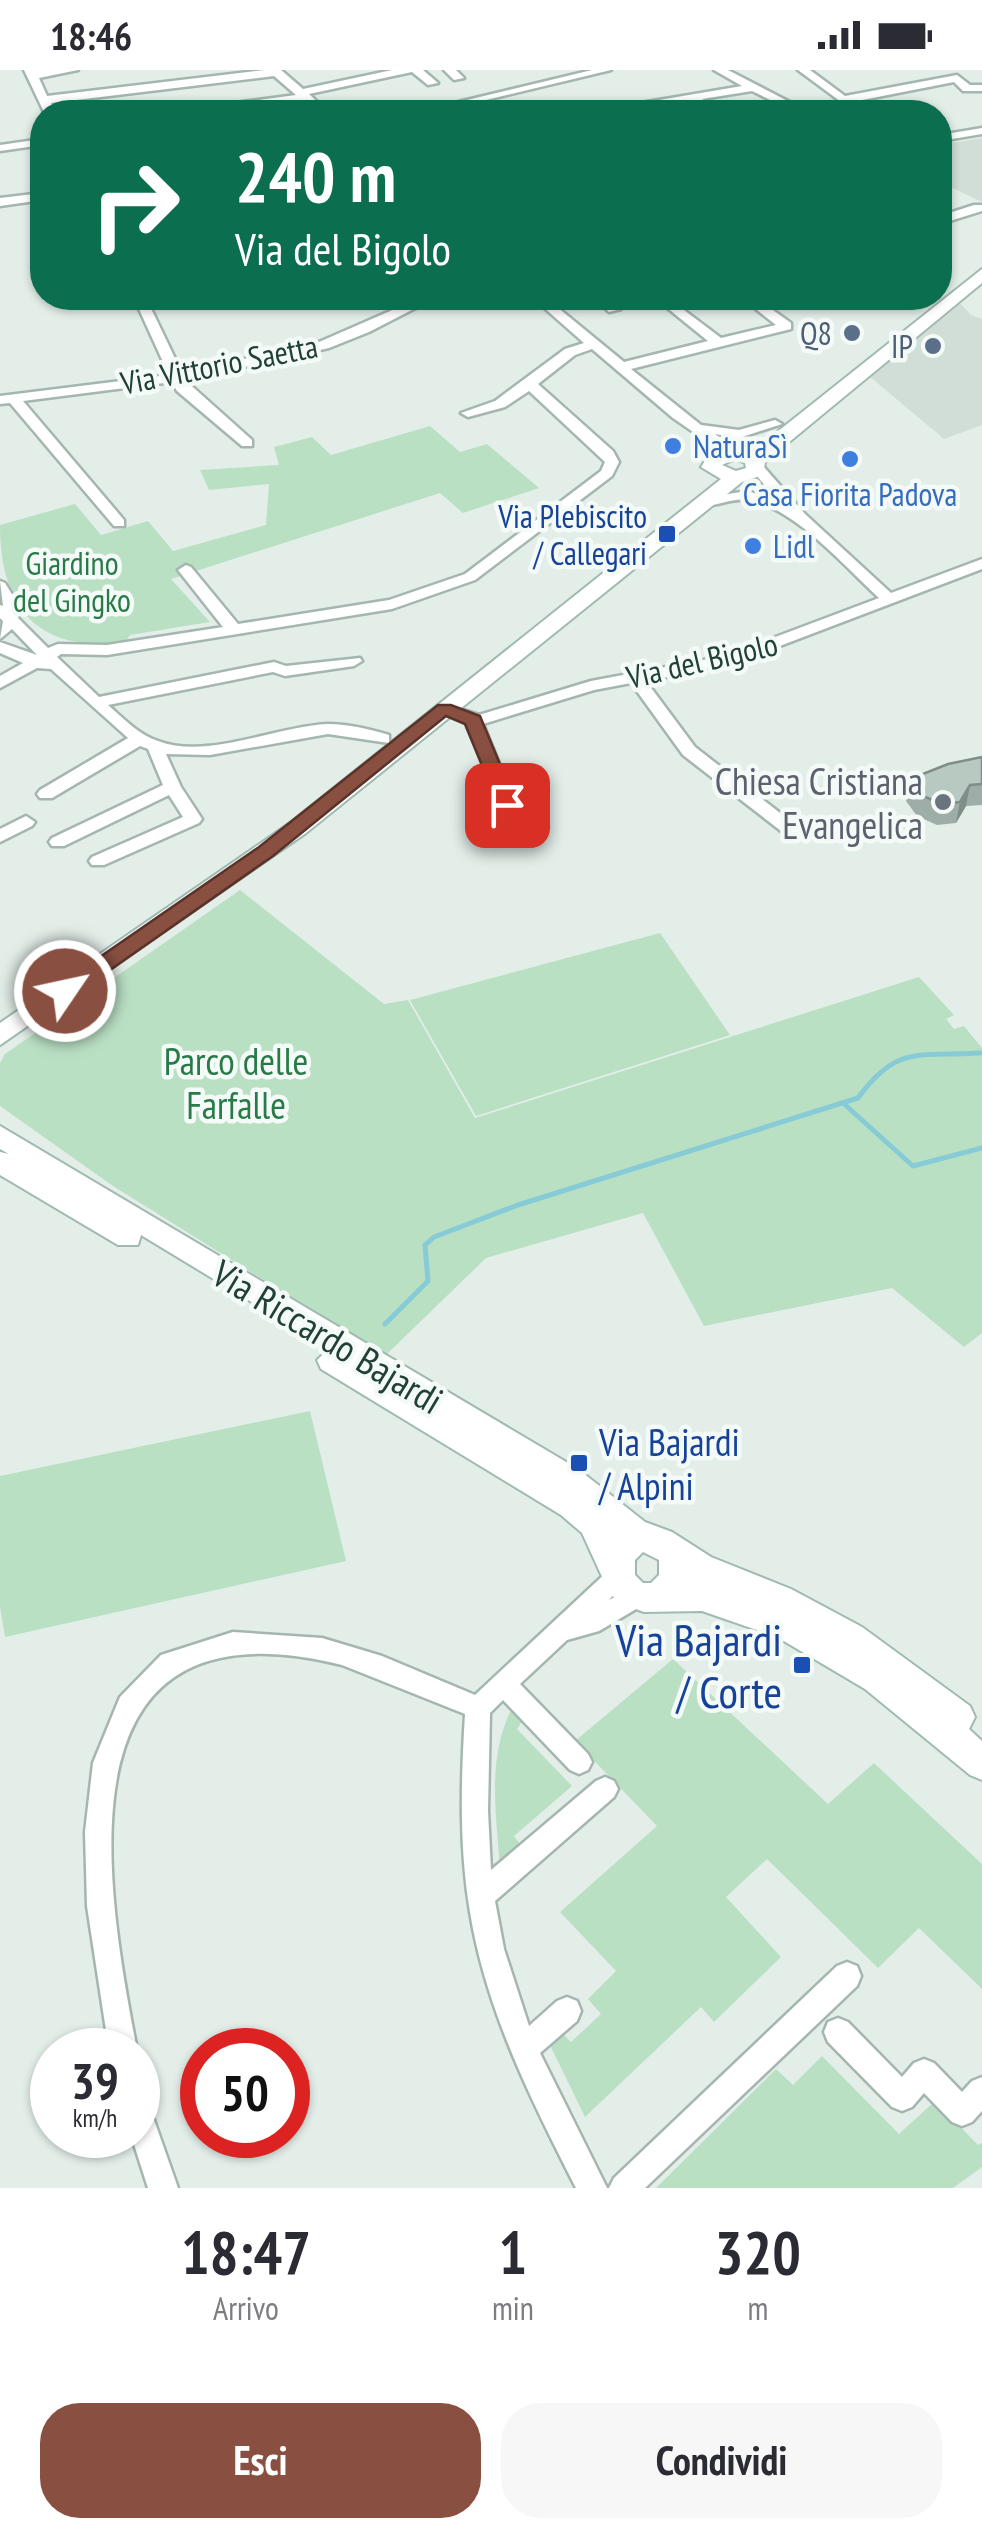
<!DOCTYPE html>
<html lang="it">
<meta charset="utf-8">
<style>
body{margin:0;font-family:"PT Sans Narrow",sans-serif;background:#f7f7f7;color:#2b2b33;height:100vh;display:flex;flex-direction:column;font-size:38px;white-space:nowrap}
*{box-sizing:border-box;margin:0}
p{font-size:32px;color:#7c7c81}
.icon{flex:none;width:55px;height:55px;fill:none;stroke:currentColor;stroke-width:2;stroke-linecap:round;stroke-linejoin:round}
.map{position:relative;height:2118px;overflow:hidden}
.side{display:flex;flex-direction:column;background:#fff;flex:1}
.side>*{flex:none}
.guide{position:absolute;left:30px;top:30px;width:922px;height:210px;border-radius:40px;box-shadow:0 2px 8px #0004;background:#0b6e4f;color:#fff;overflow:hidden}
.speed{position:absolute;left:30px;top:1958px;display:flex;gap:20px;font-size:50px;font-weight:700;text-align:center}
.speed>*{display:grid;place-content:center;width:130px;height:130px;border-radius:50%;background:#fff;box-shadow:0 2px 8px #0004;line-height:1}
.speed small{font-size:25px;font-weight:400}
.speed .limit{border:15px solid #d22;background:#fff;color:#111}
.pin{position:absolute;display:grid;place-items:center;width:85px;height:85px;color:#fff;margin:-42px;border-radius:20px;box-shadow:0 5px 15px #0006}
.me{position:absolute;width:110px;margin:-55px;rotate:56deg;stroke-linejoin:round;filter:drop-shadow(0 0 8px #0008)}
.turn{display:flex;align-items:center;gap:35px;height:210px;padding:0 40px;font-size:45px}
.turn .icon{width:130px;height:130px;stroke-width:2.5}
.turn b{display:block;font-size:70px;line-height:85px}
.eta{display:flex;justify-content:space-evenly;align-items:center;height:170px;text-align:center}
.eta b{font-size:60px;font-weight:700;line-height:70px}
.action{display:flex;gap:20px;margin-top:auto;padding:20px 40px}
.action a{flex:1;height:115px;border-radius:40px;background:#894f41;color:#fff;font-size:40px;font-weight:700;line-height:115px;text-align:center}
.action a+a{background:#f7f7f7;color:#2b2b33}
.status{display:flex;justify-content:space-between;align-items:center;height:70px;padding:0 50px;background:#fff;direction:ltr}
.status svg{height:28px;fill:currentColor}
.map>svg:first-child{display:block}
.built{fill:#d1ded8}
.green{fill:#bae0c4}
.lines{fill:none;stroke-linecap:round;stroke-linejoin:round}
.stream{stroke:#87cbd6;stroke-width:5}
.street-casing{stroke:#a5b6b0;stroke-width:5}
.secondary-casing{stroke:#a0bab1;stroke-width:4}
.street{fill:#fff;fill-rule:evenodd}
.secondary{fill:#fff;fill-rule:evenodd}
.wall{fill:#9eada7}
.shaded-wall{fill:#818d88}
.building{fill:#b8c9c2;stroke:#818d88;stroke-width:2.5}
.route{fill:#894f41;stroke:#59332a;stroke-width:2.5}
.service-dot{fill:#5c6f8a;stroke:#f4faf7;stroke-width:4}
.shop-dot{fill:#3f7fe0;stroke:#f4faf7;stroke-width:4}
.transit-dot{fill:#1a4fb4;stroke:#f4faf7;stroke-width:4}
.worship-dot{fill:#6b7280;stroke:#f4faf7;stroke-width:4}
.labels{text-anchor:middle;dominant-baseline:central;stroke-width:9;stroke-linejoin:round;paint-order:stroke}
.far-service-label{font-size:32px;fill:#4e5e75;stroke:#f4faf7;text-anchor:end}
.far-street-label{font-size:32px;fill:#214038;stroke:#f4faf7}
.far-shop-label{font-size:32px;fill:#366cbe;stroke:#f4faf7;text-anchor:start}
.far-transit-label{font-size:32px;fill:#164399;stroke:#f4faf7;text-anchor:end}
.far-park-label{font-size:32px;fill:#287a47;stroke:#f4faf7}
.worship-label{font-size:38px;fill:#5b616d;stroke:#f4faf7;text-anchor:end}
.park-label{font-size:38px;fill:#287a47;stroke:#f4faf7}
.street-label{font-size:38px;fill:#214038;stroke:#f4faf7}
.transit-label{font-size:38px;fill:#164399;stroke:#f4faf7;text-anchor:start}
.near-transit-label{font-size:45px;fill:#164399;stroke:#f4faf7;text-anchor:end}
</style>
<div class="status"><b>18:46</b><svg viewBox="0 0 49 12"><path d="M0 12V9h3v3zM5 12V6h3v6zM10 12V3h3v9zM15 12V0h3v12zM26 1h20v11H26zM47 4h2v5h-2z"/></svg></div>
<div class="map">
<svg width="982" height="2118" viewBox="0 0 982 2118">
<rect width="100%" height="100%" fill="#e3eee9"/>
<!-- built -->
<g class="built">
<polygon points="982,68 982,132 940,112 940,75"/>
<polygon points="959,232 971,245 982,249 982,355 944,369 869,306"/>
</g>
<!-- green -->
<g class="green">
<path d="M 430,356 L 460,382 L 487,374 L 539,418 L 463,443 L 440,423 L 171,509 L 210,552 L 130,565 L 126,571 C 39,585 0,538 0,455 L 75,434 L 101,465 L 148,451 L 173,481 L 266,455 L 269,414 L 209,420 L 200,400 L 279,395 L 274,377 L 312,367 L 331,385 Z"/>
<polygon points="240,820 384,934 408,930 475,1048 919,907 954,945 946,949 954,959 964,956 982,978 982,1263 964,1277 892,1218 704,1256 643,1143 486,1188 386,1285 352,1265 113,1116 0,1036 0,993 5,984"/>
<polygon points="660,863 730,965 476,1046 410,930"/>
<polygon points="310,1341 346,1491 5,1567 0,1537 0,1406"/>
<polygon points="673,1589 828,1734 874,1693 982,1794 982,1919 919,1858 878,1898 767,1789 726,1827 781,1887 714,1952 701,1937 585,2047 547,1969 558,1959 571,1972 601,1944 588,1929 616,1901 560,1842 657,1756 575,1671"/>
<path d="M 514,1634 L 525,1647 L 517,1659 L 572,1716 L 514,1766 L 523,1778 L 500,1798 C 496,1741 486,1686 514,1634 Z"/>
<polygon points="822,1986 899,2064 935,2031 978,2075 982,2073 982,2097 953,2118 656,2118 776,1999 793,2015"/>
</g>
<g class="lines">
<!-- stream -->
<g class="stream">
<polyline points="843,1033 913,1096 982,1078"/>
<path d="M 385,1254 L 428,1211 L 425,1175 L 434,1167 L 518,1135 L 858,1028 C 897,974 919,987 980,983"/>
</g>
<defs>
<g id="street">
<polygon points="24,0 78,0 39,8 47,26 265,0 281,0 303,19 392,0 423,0 438,13 428,15 412,2 309,24 328,42 317,42 303,31 210,42 182,42 188,39 296,25 274,6 51,33 55,41 44,42"/>
<polygon points="444,0 456,0 464,8 454,10"/>
<polygon points="592,0 611,0 436,42 417,42"/>
<polygon points="714,0 728,0 809,42 795,42 752,21 702,29 726,42 713,42 689,31 613,42 588,42 742,16"/>
<polygon points="798,0 810,0 845,26 957,5 970,15 982,15 982,21 963,21 954,12 852,32 858,37 852,40"/>
<polygon points="982,58 982,64 940,71 940,65"/>
<polygon points="42,69 42,75 0,81 0,75"/>
<polygon points="42,123 42,130 0,136 0,128"/>
<polygon points="974,135 982,135 982,141 940,154 940,146"/>
<polygon points="134,228 146,228 182,303 319,272 420,228 435,228 369,262 329,278 185,310 252,370 252,376 242,376 177,321 172,312 23,331 124,450 124,456 114,456 10,333 0,334 0,326 169,305"/>
<path d="M 533,228 L 546,228 L 624,292 L 708,271 L 655,228 L 668,228 L 721,268 L 776,255 L 742,228 L 756,228 L 791,253 L 791,259 L 631,299 L 701,355 L 739,360 L 775,350 L 782,354 L 739,368 L 715,364 L 740,383 L 728,386 L 673,348 L 592,279 L 575,285 L 538,314 L 613,381 L 619,392 L 612,406 L 475,510 L 392,539 L 107,585 L 61,584 L 57,587 L 99,627 L 274,592 L 286,596 L 360,588 L 362,591 L 354,596 L 285,606 L 273,602 L 108,635 C 123,648 139,665 158,671 C 208,690 276,656 328,654 C 349,654 369,659 389,665 L 389,673 L 328,664 L 210,685 L 166,684 L 181,717 L 202,749 L 199,753 L 104,795 L 92,795 L 89,791 L 92,787 L 183,747 L 169,725 L 64,776 L 52,776 L 49,772 L 52,768 L 163,715 L 148,679 L 140,676 L 52,728 L 40,728 L 37,724 L 40,720 L 128,668 L 51,599 L 37,598 L 0,618 L 0,606 L 23,593 L 0,583 L 0,572 L 37,585 L 12,559 L 0,569 L 3,551 L 0,548 L 0,535 L 3,536 L 0,511 L 5,513 L 19,536 L 18,548 L 48,578 L 58,574 L 107,575 L 223,557 L 178,500 L 186,495 L 191,497 L 238,554 L 389,530 L 465,504 L 601,401 L 605,392 L 529,321 L 505,337 L 468,347 L 461,343 L 495,331 L 565,279 L 584,273 Z"/>
<polygon points="594,228 607,228 621,239 609,242"/>
<path d="M 758,395 L 763,396 L 805,444 L 891,523 L 982,489 L 982,499 L 735,593 L 646,611 L 695,677 L 802,760 L 805,764 L 802,768 L 790,768 L 683,685 L 631,613 L 594,620 L 483,654 L 516,735 L 507,740 L 501,739 L 465,651 L 438,642 L 438,636 L 444,634 L 479,645 L 591,611 L 725,586 L 879,528 C 844,496 793,436 747,430 C 729,427 709,442 694,432 L 701,428 L 748,421 L 779,432 L 751,399 Z"/>
<polygon points="26,746 35,752 32,756 0,772 0,759"/>
<path d="M 617,1497 L 625,1500 L 629,1507 L 609,1530 L 640,1514 L 648,1518 L 652,1525 L 648,1532 L 599,1561 L 567,1570 L 520,1614 L 588,1684 L 592,1692 L 588,1700 L 579,1704 L 570,1700 L 503,1630 L 490,1643 L 488,1741 L 491,1800 L 596,1711 L 605,1707 L 614,1711 L 618,1719 L 614,1727 L 495,1831 L 504,1879 L 529,1956 L 557,1931 L 567,1927 L 577,1931 L 581,1941 L 577,1951 L 540,1983 L 607,2118 L 576,2118 C 531,2030 486,1940 470,1842 C 459,1777 461,1710 465,1644 L 342,1595 C 58,1525 102,1801 137,1980 L 109,1980 L 87,1836 L 85,1762 L 93,1693 L 120,1627 L 161,1585 L 233,1562 L 322,1568 L 382,1586 L 475,1625 L 609,1500 Z"/>
<polygon points="847,1892 857,1896 861,1906 857,1916 645,2118 609,2118 614,2108 837,1896"/>
<polygon points="838,1948 848,1952 902,2007 914,1993 924,1989 934,1993 962,2022 972,2011 982,2007 982,2041 972,2052 962,2056 952,2052 924,2023 912,2037 902,2041 892,2037 828,1972 824,1962 828,1952"/>
<polygon points="138,2029 148,2033 178,2118 148,2118 131,2065 138,2065"/>
</g>
<g id="secondary">
<path d="M 982,199 L 982,213 L 765,392 L 763,405 L 742,412 L 306,763 L 0,975 L 0,953 L 290,753 L 721,409 L 701,397 L 710,383 L 736,377 L 752,382 ZM 735,389 L 745,393 L 746,398 L 736,401 L 722,395 Z"/>
<path d="M 0,1056 L 578,1399 L 645,1452 L 672,1462 L 711,1487 L 791,1519 L 862,1557 L 970,1636 L 975,1647 L 969,1659 L 982,1671 L 982,1710 L 970,1705 L 865,1619 L 777,1567 L 702,1541 L 644,1542 L 619,1533 L 609,1522 L 582,1463 L 561,1445 L 321,1299 L 317,1290 L 329,1279 L 141,1165 L 138,1175 L 118,1175 L 0,1105 L 0,1082 L 9,1084 L 0,1079 ZM 643,1482 L 659,1490 L 659,1505 L 651,1513 L 643,1513 L 635,1505 L 635,1490 Z"/>
</g>
</defs>
<!-- street casing -->
<use href="#street" class="street-casing"/>
<!-- secondary casing -->
<use href="#secondary" class="secondary-casing"/>
<!-- street -->
<use href="#street" class="street"/>
<!-- secondary -->
<use href="#secondary" class="secondary"/>
</g>
<!-- wall -->
<polygon class="wall" points="982,687 982,735 966,736 956,753 937,755 917,746 906,731 910,709"/>
<!-- shaded-wall -->
<polygon class="shaded-wall" points="970,715 966,736 956,753 960,732"/>
<!-- building -->
<polygon class="building" points="982,687 982,714 970,715 960,732 941,734 921,725 910,709 948,694"/>
<!-- route -->
<polygon class="route" points="438,635 451,635 480,646 517,735 514,739 500,739 465,654 446,646 273,786 73,926 58,926 58,916 259,777"/>
<!-- markers -->
<g class="service-dot">
<circle cx="852" cy="263" r="10"/>
<circle cx="933" cy="276" r="10"/>
</g>
<g class="shop-dot">
<circle cx="673" cy="376" r="10"/>
<circle cx="850" cy="389" r="10"/>
<circle cx="753" cy="476" r="10"/>
</g>
<g class="transit-dot">
<rect x="657" y="454" width="20" height="20" rx="5"/>
<rect x="569" y="1383" width="20" height="20" rx="5"/>
<rect x="792" y="1585" width="20" height="20" rx="5"/>
</g>
<circle class="worship-dot" cx="943" cy="732" r="10"/>
<g class="labels">
<!-- far-service labels -->
<g class="far-service-label">
<text x="832" y="263">Q8</text>
<text x="913" y="276">IP</text>
</g>
<!-- far-street labels -->
<g class="far-street-label">
<text transform="translate(219 294) rotate(-11)">Via Vittorio Saetta</text>
<text transform="translate(702 590) rotate(-13)">Via del Bigolo</text>
</g>
<!-- far-shop labels -->
<g class="far-shop-label">
<text x="693" y="376">NaturaSì</text>
<text x="850" y="424" text-anchor="middle">Casa Fiorita Padova</text>
<text x="773" y="476">Lidl</text>
</g>
<!-- far-transit labels -->
<g class="far-transit-label">
<text x="647" y="446">Via Plebiscito<tspan x="647" dy="37">/ Callegari</tspan></text>
</g>
<!-- far-park labels -->
<g class="far-park-label">
<text x="72" y="493">Giardino<tspan x="72" dy="37">del Gingko</tspan></text>
</g>
<!-- worship labels -->
<g class="worship-label">
<text x="923" y="710">Chiesa Cristiana<tspan x="923" dy="44">Evangelica</tspan></text>
</g>
<!-- park labels -->
<g class="park-label">
<text x="236" y="990">Parco delle<tspan x="236" dy="44">Farfalle</tspan></text>
</g>
<!-- street labels -->
<g class="street-label">
<text transform="translate(328 1266) rotate(31)">Via Riccardo Bajardi</text>
</g>
<!-- transit labels -->
<g class="transit-label">
<text x="599" y="1371">Via Bajardi<tspan x="599" dy="44">/ Alpini</tspan></text>
</g>
<!-- near-transit labels -->
<g class="near-transit-label">
<text x="782" y="1569">Via Bajardi<tspan x="782" dy="52">/ Corte</tspan></text>
</g>
</g>
</svg>
<div class="speed"><div>39<small>km/h</small></div><div class="limit">50</div></div>
<div class="pin" style="left:507px;top:735px;background:#d93025"><svg class="icon" aria-label="arrive" viewBox="0 0 24 24"><path d="M6 21V4h12l-3 4 3 4H6"/></svg></div>
<svg class="me" style="left:65px;top:921px" viewBox="-20 -20 40 40"><circle r="17" fill="#894f41" stroke="#fff" stroke-width="3"/><path d="M0-11L8 9 0 5-8 9z" fill="#fff"/></svg>
<div class="guide">
<div class="turn"><svg class="icon" aria-label="right" viewBox="0 0 24 24"><path d="M7 20v-9h11M14 6l5 5-5 5"/></svg><div><b>240 m</b>Via del Bigolo</div></div>
</div>
</div>
<section class="side">
<div class="eta">
<div><b>18:47</b><p>Arrivo</p></div>
<div><b>1</b><p>min</p></div>
<div><b>320</b><p>m</p></div>
</div>
<div class="action"><a>Esci</a><a>Condividi</a></div>
</section>
